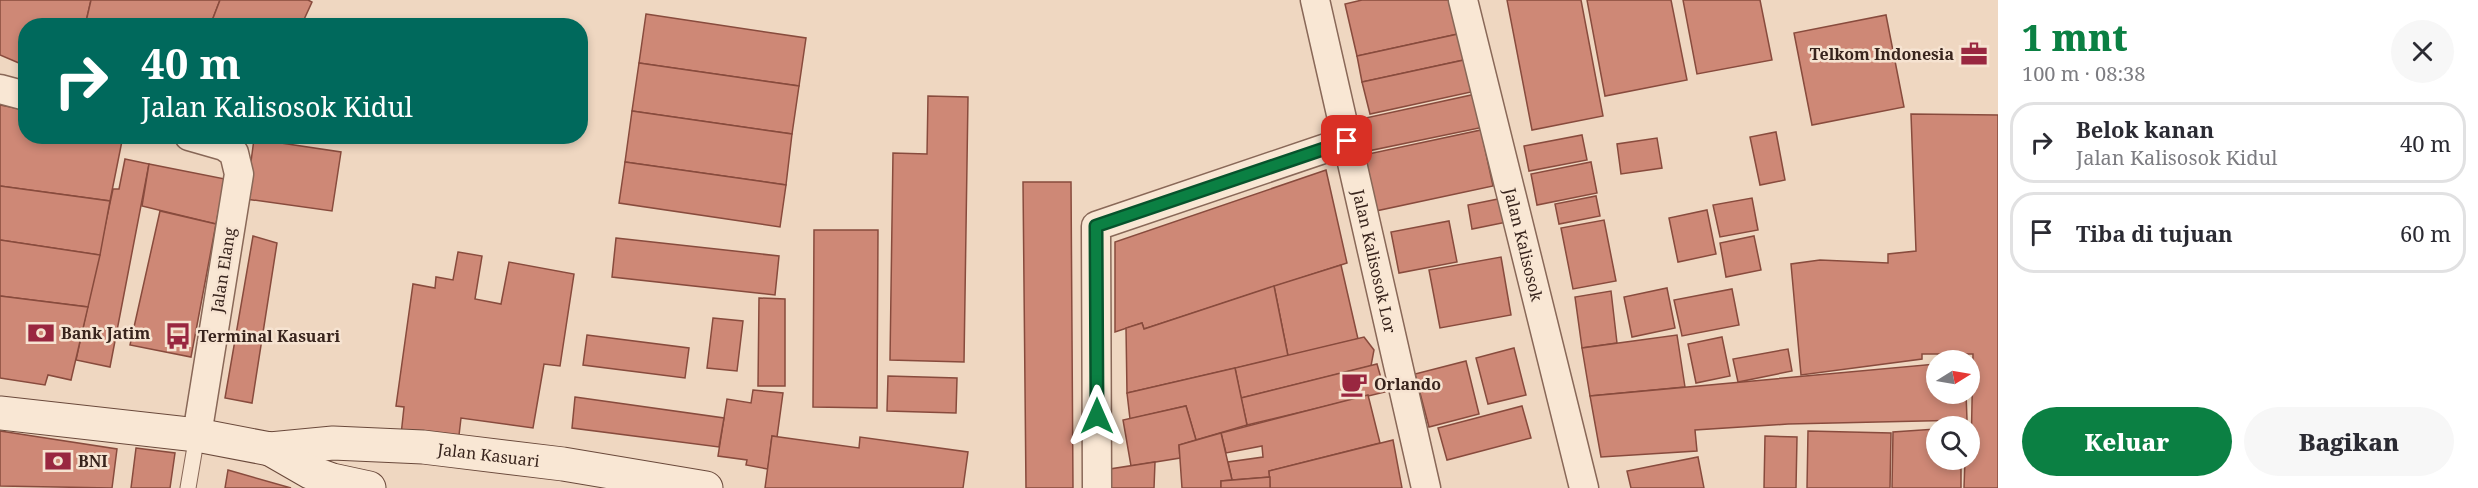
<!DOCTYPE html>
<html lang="id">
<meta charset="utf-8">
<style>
body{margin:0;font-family:"Noto Serif",serif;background:#f7f7f7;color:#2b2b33;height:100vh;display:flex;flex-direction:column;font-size:22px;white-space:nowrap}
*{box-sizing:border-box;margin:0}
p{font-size:20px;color:#7c7c81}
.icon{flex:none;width:33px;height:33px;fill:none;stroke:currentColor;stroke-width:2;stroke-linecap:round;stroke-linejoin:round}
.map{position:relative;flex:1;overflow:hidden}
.sheet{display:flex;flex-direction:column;background:#fff;width:480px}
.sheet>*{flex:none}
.guide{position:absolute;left:18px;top:18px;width:570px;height:126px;border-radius:24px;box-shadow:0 3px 9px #0003;background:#00695c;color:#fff;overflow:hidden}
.needle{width:39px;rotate:79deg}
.controls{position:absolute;left:1926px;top:350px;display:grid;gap:12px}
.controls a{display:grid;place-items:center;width:54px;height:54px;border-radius:50%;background:#fff;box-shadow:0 3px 9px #0003;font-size:30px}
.pin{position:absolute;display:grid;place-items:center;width:51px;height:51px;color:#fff;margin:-26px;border-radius:12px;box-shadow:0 3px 9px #0006}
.me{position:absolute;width:66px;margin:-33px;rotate:0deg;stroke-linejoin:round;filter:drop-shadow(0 0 4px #0008)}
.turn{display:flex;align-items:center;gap:21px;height:126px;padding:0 24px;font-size:27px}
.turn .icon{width:78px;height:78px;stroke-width:2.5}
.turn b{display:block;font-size:42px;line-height:51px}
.round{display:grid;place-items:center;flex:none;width:63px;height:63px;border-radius:32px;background:#f7f7f7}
.head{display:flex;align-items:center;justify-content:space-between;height:102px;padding:0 24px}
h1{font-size:36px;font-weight:800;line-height:45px;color:#0b8043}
.cta{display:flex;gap:12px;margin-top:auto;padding:12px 24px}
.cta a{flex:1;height:69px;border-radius:36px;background:#0b8043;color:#fff;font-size:24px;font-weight:800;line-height:69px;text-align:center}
.cta a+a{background:#f7f7f7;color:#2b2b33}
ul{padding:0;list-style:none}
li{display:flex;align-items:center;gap:18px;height:81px;margin:0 12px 9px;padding:0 12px;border:3px solid #e1e1e2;border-radius:24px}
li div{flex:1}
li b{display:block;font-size:22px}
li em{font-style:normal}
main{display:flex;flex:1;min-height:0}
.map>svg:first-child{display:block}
.building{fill:#ce8876;stroke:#884b3d;stroke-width:1.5}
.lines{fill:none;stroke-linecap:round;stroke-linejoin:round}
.lane-casing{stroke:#896858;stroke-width:17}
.street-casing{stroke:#896858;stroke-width:31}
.secondary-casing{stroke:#6a493b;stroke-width:35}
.lane{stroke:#f9e7d4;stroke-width:15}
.street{stroke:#f9e7d4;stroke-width:28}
.secondary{stroke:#f9e7d4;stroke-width:33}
.route-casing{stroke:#07532c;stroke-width:15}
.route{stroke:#0b8043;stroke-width:10}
.labels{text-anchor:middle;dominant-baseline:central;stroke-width:5;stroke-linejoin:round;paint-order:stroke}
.poi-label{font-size:16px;font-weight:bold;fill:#38241d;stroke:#f6e3d1;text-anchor:start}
.street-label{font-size:16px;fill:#38241d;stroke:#f6e3d1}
</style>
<main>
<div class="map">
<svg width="1998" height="488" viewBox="0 0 1998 488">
<rect width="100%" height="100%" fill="#efd7c1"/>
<!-- building -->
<g class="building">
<polygon points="0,0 91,0 85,26 26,26 26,66 0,55"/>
<polygon points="91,0 220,0 210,26 85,26"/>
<polygon points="220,0 308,0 312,2 301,26 210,26"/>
<polygon points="1362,0 1451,0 1458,34 1357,56 1345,4"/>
<polygon points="1507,0 1581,0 1603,116 1532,130"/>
<polygon points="1587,0 1671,0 1687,80 1605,96"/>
<polygon points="1683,0 1760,0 1772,60 1697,74"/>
<polygon points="646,14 806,38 799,86 639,63"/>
<polygon points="1886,15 1904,107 1812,125 1794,33"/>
<polygon points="1458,34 1464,60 1362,82 1357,56"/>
<polygon points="1464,60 1471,92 1370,114 1362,82"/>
<polygon points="639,63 799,86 792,134 632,111"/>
<polygon points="1476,94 1484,127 1368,151 1361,119"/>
<polygon points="928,96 968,97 964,362 890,360 893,153 927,154"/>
<polygon points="0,105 26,110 26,136 123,136 110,201 0,186"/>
<polygon points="632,111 792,134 786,185 625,162"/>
<polygon points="1911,114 1998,115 1998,488 1964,488 1965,459 1970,459 1971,453 1973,354 1922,354 1922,359 1801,375 1791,264 1820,260 1888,263 1888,254 1916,251"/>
<polygon points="1481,130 1493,186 1371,212 1359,156"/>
<polygon points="1776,132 1785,180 1760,185 1750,137"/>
<polygon points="1582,135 1587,160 1529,171 1524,146"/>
<polygon points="1657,138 1662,168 1621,174 1617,144"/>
<polygon points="254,139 341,152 332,211 246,199"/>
<polygon points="125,159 149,164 110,367 76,360 113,189 119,189"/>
<polygon points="625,162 786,185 780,227 619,203"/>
<polygon points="1591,162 1597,193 1537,205 1531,174"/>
<polygon points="149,164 225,179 216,224 142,206"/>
<polygon points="1326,170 1347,263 1144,329 1142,323 1115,332 1115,242"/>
<polygon points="1023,182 1071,182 1073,488 1026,488"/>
<polygon points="0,186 110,201 100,255 0,240"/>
<polygon points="1596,196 1600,216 1559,224 1555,204"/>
<polygon points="1508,197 1512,221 1472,229 1468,205"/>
<polygon points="1752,198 1758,230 1720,237 1713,205"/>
<polygon points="1707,210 1716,254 1678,262 1669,218"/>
<polygon points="160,211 216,224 191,357 130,345"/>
<polygon points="1604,220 1616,281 1573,289 1561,228"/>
<polygon points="1449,221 1457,262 1399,273 1391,232"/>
<polygon points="814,230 878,230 877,408 813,407"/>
<polygon points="253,236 277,243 252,403 225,398"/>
<polygon points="1754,236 1761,270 1726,277 1720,243"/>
<polygon points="616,238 779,256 775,295 612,277"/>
<polygon points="0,240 100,255 88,307 0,296"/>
<polygon points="458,252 482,256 475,299 501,304 509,262 574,274 560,366 544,364 533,428 461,418 458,444 401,435 404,407 396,406 413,284 435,288 436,277 453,280"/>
<polygon points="1501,257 1511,315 1440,328 1429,270"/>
<polygon points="1341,265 1358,339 1288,356 1274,286"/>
<polygon points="1274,286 1288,356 1127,393 1126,328 1142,323 1144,329"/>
<polygon points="1667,288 1675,328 1632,337 1624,297"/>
<polygon points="1732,289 1739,325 1682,336 1674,300"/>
<polygon points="1611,291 1617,343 1582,348 1575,297"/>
<polygon points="0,296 88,307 71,380 48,375 45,385 0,378"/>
<polygon points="759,298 785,299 785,386 758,386"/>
<polygon points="713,318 743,321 737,371 707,368"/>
<polygon points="587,335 689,348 685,378 583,365"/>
<polygon points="1677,335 1685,387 1590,396 1582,348"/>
<polygon points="1364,337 1374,350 1371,366 1241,398 1235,368"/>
<polygon points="1722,337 1730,376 1696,383 1688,344"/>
<polygon points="1514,348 1526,395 1488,404 1476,358"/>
<polygon points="1788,349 1792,371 1738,382 1733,359"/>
<polygon points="1466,361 1479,414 1429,427 1415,374"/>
<polygon points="1377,364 1385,392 1247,425 1241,398"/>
<polygon points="1936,364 1936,393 1966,393 1967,420 1788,424 1695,430 1697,451 1601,457 1590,396"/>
<polygon points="1235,368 1247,425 1196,440 1186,406 1130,419 1127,393"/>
<polygon points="888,376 957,378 956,413 887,411"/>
<polygon points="753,390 783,393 777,437 772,436 768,469 746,465 747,460 718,456 727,399 751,403"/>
<polygon points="1368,395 1380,443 1269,471 1270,477 1232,480 1228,462 1263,457 1262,446 1226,453 1221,433"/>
<polygon points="575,397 724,418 719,447 572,428"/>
<polygon points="1186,406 1196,440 1179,445 1180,458 1131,466 1123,420"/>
<polygon points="1522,406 1531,438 1447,460 1438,428"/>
<polygon points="1936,429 1936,459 1961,459 1961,488 1892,488 1893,432"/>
<polygon points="0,431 117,449 112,488 0,486"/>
<polygon points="1808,431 1891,433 1890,488 1807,488"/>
<polygon points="1221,433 1232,480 1221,481 1221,488 1182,488 1179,445"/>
<polygon points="772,436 859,448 860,437 968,452 963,488 765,488"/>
<polygon points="1765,436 1797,437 1796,488 1764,488"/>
<polygon points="1393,440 1402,488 1270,488 1269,471"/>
<polygon points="136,448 175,453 170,488 131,488"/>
<polygon points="1698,457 1704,488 1631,488 1627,471"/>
<polygon points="1155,462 1154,488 1109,488 1110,469"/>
<polygon points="228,470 291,488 225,488"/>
<polygon points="1270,477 1270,488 1221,488 1221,481"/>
</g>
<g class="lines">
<defs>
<polyline id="lane" points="188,488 197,435"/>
<g id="street">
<path id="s1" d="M 1315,0 L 1426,488"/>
<path id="s2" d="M 1463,0 L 1584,488"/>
<polyline points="0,89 26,96"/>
<polyline points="189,136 224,146 234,153 239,174 197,435"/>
<polyline points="1097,488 1096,226 1347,141"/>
</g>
<g id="secondary">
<path id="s3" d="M 0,413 L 197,435 L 270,449 L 333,443 L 423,447 L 563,464 L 706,488"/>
<polyline points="270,449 310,472 332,480 369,488"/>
</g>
</defs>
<!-- lane casing -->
<use href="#lane" class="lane-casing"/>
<!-- street casing -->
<use href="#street" class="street-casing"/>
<!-- secondary casing -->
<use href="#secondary" class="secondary-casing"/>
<!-- lane -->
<use href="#lane" class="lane"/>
<!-- street -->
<use href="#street" class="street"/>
<!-- secondary -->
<use href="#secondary" class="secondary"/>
</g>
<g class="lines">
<defs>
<polyline id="route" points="1097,416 1096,226 1347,141"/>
</defs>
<!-- route casing -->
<use href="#route" class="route-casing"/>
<!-- route -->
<use href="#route" class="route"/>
</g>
<!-- icons -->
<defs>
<symbol id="office-bare" viewBox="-9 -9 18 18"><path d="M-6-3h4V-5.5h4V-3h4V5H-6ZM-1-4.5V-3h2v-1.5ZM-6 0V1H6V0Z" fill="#992740" stroke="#f6e3d1" stroke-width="2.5" paint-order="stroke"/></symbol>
<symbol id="bank-bare" viewBox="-9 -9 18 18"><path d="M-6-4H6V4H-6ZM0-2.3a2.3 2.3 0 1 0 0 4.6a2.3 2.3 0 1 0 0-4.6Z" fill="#992740" stroke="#f6e3d1" stroke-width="2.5" paint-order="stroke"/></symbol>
<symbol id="bus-bare" viewBox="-9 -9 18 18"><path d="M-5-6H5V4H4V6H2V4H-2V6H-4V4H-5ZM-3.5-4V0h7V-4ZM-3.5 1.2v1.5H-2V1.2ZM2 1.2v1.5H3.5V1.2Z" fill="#992740" stroke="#f6e3d1" stroke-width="2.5" paint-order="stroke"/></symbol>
<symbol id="cafe-bare" viewBox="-9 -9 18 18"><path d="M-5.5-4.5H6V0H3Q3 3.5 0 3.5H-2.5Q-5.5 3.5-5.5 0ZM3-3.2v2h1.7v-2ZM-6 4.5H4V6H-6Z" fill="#992740" stroke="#f6e3d1" stroke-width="2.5" paint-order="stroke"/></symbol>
</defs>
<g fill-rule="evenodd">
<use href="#office-bare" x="1955" y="35" width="38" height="38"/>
<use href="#bank-bare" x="22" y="314" width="38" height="38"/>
<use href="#bus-bare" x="159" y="317" width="38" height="38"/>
<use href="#cafe-bare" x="1335" y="365" width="38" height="38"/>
<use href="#bank-bare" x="39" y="442" width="38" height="38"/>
</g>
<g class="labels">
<!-- poi labels -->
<g class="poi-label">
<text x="1954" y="54" text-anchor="end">Telkom Indonesia</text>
<text x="61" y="333">Bank Jatim</text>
<text x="198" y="336">Terminal Kasuari</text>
<text x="1374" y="384">Orlando</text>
<text x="78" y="461">BNI</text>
</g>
<!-- street labels -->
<g class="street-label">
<text stroke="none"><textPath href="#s2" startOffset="252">Jalan Kalisosok</textPath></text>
<text stroke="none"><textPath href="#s1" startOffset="268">Jalan Kalisosok Lor</textPath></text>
<text transform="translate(223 270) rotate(-81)">Jalan Elang</text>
<text stroke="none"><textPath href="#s3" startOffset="492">Jalan Kasuari</textPath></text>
</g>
</g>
</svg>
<div class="controls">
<a><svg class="needle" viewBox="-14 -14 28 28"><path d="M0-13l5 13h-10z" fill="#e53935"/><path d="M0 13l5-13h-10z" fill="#7c7c81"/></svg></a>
<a><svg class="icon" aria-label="search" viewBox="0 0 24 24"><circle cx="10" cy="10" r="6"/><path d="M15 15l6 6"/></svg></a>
</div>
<div class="pin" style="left:1347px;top:141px;background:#d93025"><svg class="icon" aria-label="arrive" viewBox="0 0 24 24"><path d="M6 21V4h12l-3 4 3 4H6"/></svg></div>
<svg class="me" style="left:1097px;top:416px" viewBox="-20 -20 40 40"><path d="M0-17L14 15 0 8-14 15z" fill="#0b8043" stroke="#fff" stroke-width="4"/></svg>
<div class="guide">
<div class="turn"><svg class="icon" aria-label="right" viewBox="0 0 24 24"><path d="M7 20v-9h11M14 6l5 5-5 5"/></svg><div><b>40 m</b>Jalan Kalisosok Kidul</div></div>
</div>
</div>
<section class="sheet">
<div class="head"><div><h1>1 mnt</h1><p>100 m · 08:38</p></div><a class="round"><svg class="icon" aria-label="close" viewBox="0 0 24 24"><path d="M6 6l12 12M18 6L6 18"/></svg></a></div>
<ul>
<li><svg class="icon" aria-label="right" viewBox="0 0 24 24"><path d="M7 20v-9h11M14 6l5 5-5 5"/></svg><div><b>Belok kanan</b><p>Jalan Kalisosok Kidul</p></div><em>40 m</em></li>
<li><svg class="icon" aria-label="arrive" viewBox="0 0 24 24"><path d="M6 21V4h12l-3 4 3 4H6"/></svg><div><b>Tiba di tujuan</b></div><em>60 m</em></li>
</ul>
<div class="cta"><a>Keluar</a><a>Bagikan</a></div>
</section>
</main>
